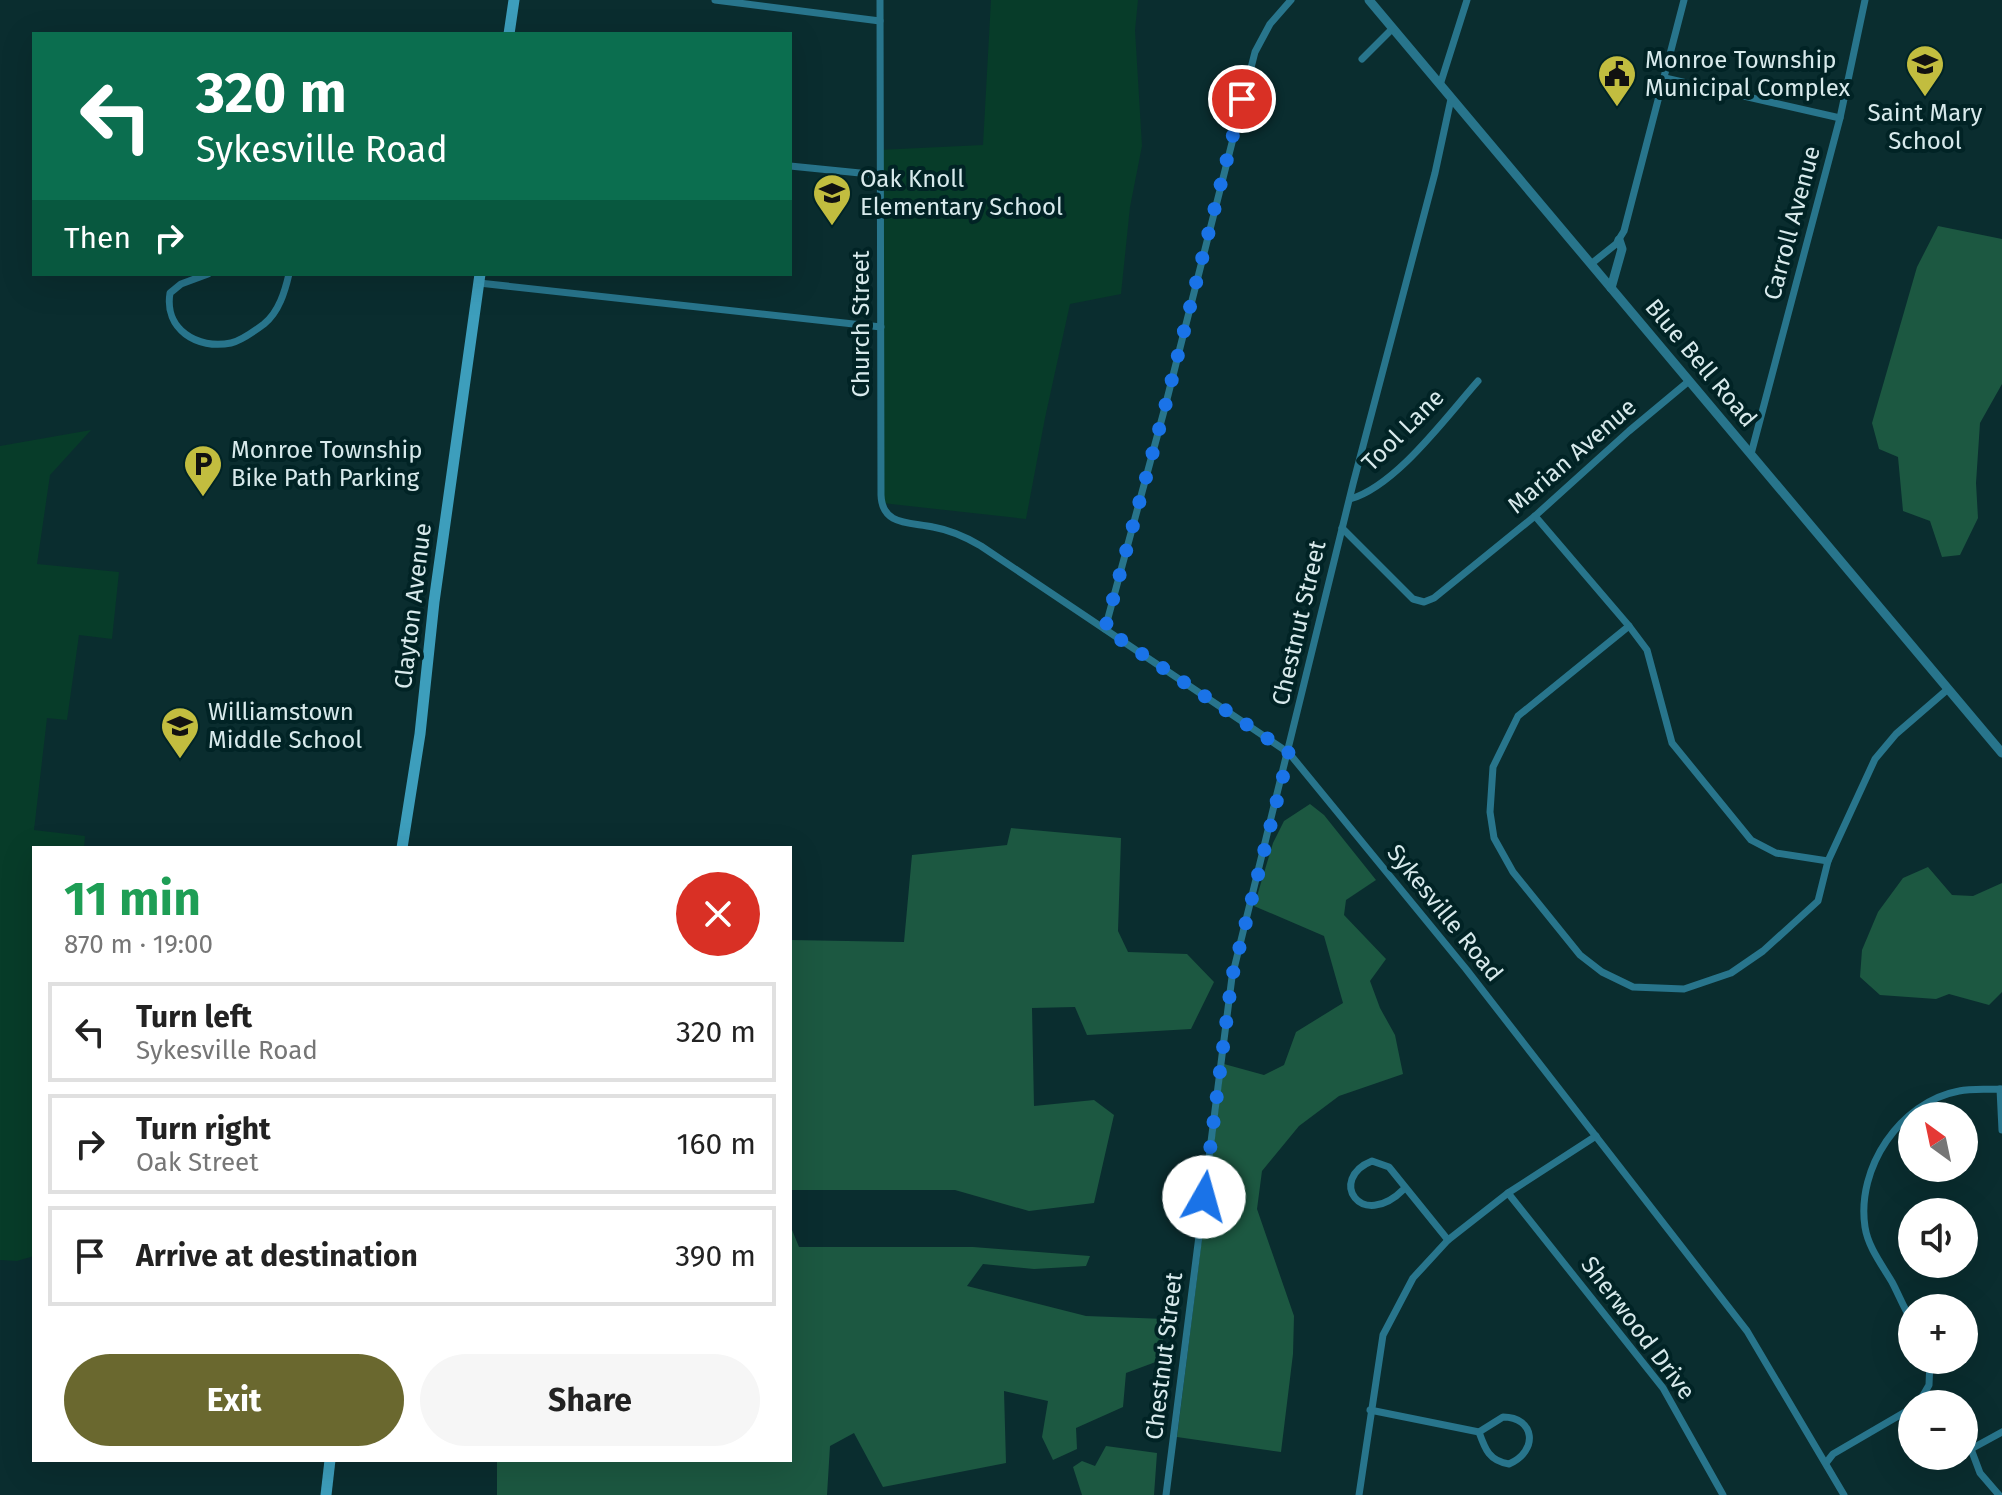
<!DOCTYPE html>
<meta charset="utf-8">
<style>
body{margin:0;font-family:"Fira Sans",sans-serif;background:#f6f6f6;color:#222;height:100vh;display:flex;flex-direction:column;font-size:30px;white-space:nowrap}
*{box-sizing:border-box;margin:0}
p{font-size:26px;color:#767676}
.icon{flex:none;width:44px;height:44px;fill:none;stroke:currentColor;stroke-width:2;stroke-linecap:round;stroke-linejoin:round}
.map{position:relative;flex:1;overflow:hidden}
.drawer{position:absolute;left:32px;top:846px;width:760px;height:616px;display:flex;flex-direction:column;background:#fff;border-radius:0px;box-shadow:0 8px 32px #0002}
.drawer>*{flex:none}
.banner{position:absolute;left:32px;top:32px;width:760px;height:244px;border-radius:0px;box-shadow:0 8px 32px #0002;background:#0b6e4f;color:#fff;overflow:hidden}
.needle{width:52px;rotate:327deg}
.buttons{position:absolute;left:1898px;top:1102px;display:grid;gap:16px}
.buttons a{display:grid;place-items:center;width:80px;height:80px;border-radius:50%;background:#fff;box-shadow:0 8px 32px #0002;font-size:40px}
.pin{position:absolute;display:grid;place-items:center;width:68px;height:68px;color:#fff;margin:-34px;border:4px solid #fff;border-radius:50%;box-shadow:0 2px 8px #0007}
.me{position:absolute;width:88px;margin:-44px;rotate:7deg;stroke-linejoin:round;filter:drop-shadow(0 0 6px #0008)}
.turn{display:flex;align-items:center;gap:28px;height:168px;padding:0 32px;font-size:36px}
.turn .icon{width:104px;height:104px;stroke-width:2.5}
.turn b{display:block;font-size:56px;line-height:68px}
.then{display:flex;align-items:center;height:76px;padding:0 32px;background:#0003;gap:16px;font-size:30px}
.round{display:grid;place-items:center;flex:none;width:84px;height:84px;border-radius:42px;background:#f6f6f6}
.summary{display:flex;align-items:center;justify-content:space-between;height:136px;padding:0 32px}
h1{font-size:48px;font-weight:700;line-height:60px;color:#1e9e55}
.primary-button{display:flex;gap:16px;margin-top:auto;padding:16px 32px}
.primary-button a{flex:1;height:92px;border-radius:48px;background:#6a682f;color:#fff;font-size:32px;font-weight:700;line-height:92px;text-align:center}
.primary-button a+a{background:#f6f6f6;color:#222}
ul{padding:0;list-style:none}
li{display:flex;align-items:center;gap:24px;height:100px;margin:0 16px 12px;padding:0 16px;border:4px solid #e0e0e0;border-radius:0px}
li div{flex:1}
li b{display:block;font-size:30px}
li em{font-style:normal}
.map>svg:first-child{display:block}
.green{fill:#073c29}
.forest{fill:#1c5841}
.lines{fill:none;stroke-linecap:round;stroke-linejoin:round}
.minor{stroke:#28758c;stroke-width:7}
.tertiary{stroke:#28758c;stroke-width:9}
.secondary{stroke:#3d9ebc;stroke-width:11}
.route{stroke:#1a73e8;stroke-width:14;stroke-dasharray:0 25.2}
.labels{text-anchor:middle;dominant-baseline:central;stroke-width:8;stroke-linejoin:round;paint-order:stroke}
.poi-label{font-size:24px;fill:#d8eaec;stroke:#012325;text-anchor:start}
.street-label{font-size:24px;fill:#d8eaec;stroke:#012325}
</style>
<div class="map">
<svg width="2002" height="1495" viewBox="0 0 2002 1495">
<rect width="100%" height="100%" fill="#0a2d2f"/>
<!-- green -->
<g class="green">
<polygon points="991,0 1138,0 1135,30 1142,146 1130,207 1121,294 1070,304 1045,418 1026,519 882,503 878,150 983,145"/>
<polygon points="91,430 50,475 37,564 119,572 112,639 79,635 67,720 47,718 34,830 85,836 84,848 34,848 34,1256 17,1261 0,1260 0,446"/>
</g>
<!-- forest -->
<g class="forest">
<polygon points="1938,226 2002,239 2002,384 1980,423 1976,483 1978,518 1960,555 1942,557 1930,521 1903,511 1898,457 1879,449 1872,423 1917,267"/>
<polygon points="1310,804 1324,815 1376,880 1346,900 1344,915 1386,959 1370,981 1380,1008 1395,1035 1403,1074 1339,1096 1299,1126 1262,1171 1257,1209 1294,1316 1293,1354 1281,1452 1177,1437 1224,1064 1264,1075 1284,1065 1296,1032 1343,1003 1324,936 1254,906 1273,843 1284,821"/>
<polygon points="1011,828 1121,838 1118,931 1128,952 1187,954 1214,982 1191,1029 1087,1035 1075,1007 1032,1008 1034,1106 1094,1100 1114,1115 1094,1203 1029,1211 955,1190 790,1190 790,940 904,942 912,855 1007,845"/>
<polygon points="1928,867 1952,895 1973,896 2002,883 2002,992 1989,1005 1949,994 1936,999 1880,995 1860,977 1862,950 1878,912 1903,878"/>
<polygon points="790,1225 799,1247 973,1247 1090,1256 1086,1266 1034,1269 983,1264 967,1286 1086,1316 1165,1319 1161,1360 1126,1373 1123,1407 1076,1428 1077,1449 1053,1460 1042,1437 1048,1401 1004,1391 1006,1463 883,1487 854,1433 830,1446 827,1495 497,1495 497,1460 790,1460"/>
<polygon points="1106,1446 1157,1453 1154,1495 1082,1495 1073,1467 1082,1461 1095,1466"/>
</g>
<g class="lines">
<!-- minor -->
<g class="minor">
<polyline points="715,0 880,21"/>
<path d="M 880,0 L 881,495 C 882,526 910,522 933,527 C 950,530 966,537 981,546 L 1289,753 L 1466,969 L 1747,1331 L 1844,1495"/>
<polyline points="1362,59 1393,28"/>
<polyline points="1665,78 1840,118"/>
<polyline points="1440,85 1467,0"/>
<polyline points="790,166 880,175"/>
<polyline points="1591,264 1616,244 1624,231 1684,0"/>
<path d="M 208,274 L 181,284 L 170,293 C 164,329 197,350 231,343 C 240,341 256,330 264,324 C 279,312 285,291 289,274"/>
<polyline points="479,283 881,327"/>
<polyline points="1751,454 1840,118 1865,0"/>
<path d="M 1350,499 C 1396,486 1446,417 1478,381"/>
<polyline points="1535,516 1629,626 1647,650 1672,743 1751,840 1776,853 1828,861"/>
<polyline points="1342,528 1413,599 1424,602 1434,598 1535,516 1629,431 1689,381"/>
<polyline points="1629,626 1518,716 1493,767 1490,812 1494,838 1513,872 1580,955 1602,972 1633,987 1684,989 1731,973 1763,951 1795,922 1818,901 1828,861 1875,759 1896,734 1948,689"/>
<polyline points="1105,629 1164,411 1255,52 1270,24 1291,0"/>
<polyline points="2000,1089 2002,1130"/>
<path d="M 1404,1189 C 1361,1232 1327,1179 1372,1161 L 1389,1167 L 1448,1240"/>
<polyline points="1508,1193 1663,1388 1723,1495"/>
<path d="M 1912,1321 C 1904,1309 1899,1295 1892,1282 C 1882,1265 1868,1247 1865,1227 C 1856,1168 1900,1102 1959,1091 C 1973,1088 1988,1090 2002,1089"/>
<polyline points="1924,1395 1937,1404"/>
<polyline points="1918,1404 1929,1385 1930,1360"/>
<polyline points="1370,1410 1479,1432"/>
<path d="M 1503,1417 C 1535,1417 1539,1451 1509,1464 C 1489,1461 1485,1449 1479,1432 Z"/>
<polyline points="1964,1440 1971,1449 1980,1473 1999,1495"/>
<polyline points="1971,1449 2002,1432"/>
<polyline points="1826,1463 1833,1454 1912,1408"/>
<polyline points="1166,1495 1232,977 1353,484 1435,173 1451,99"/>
<polyline points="1359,1495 1383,1335 1413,1278 1448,1240 1508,1193 1596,1136"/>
</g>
<!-- tertiary -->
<g class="tertiary">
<polyline points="1369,0 2002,753"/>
<polyline points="1611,288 1622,249 1619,240"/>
</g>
<!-- secondary -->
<g class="secondary">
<polyline points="509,34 514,0"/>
<polyline points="402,848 420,734 434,602 480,274"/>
<polyline points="326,1495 330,1460"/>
</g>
</g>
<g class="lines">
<!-- route -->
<polyline class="route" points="1204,1197 1232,977 1289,753 1105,629 1164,411 1242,99"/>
</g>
<!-- icons -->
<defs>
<symbol id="school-pin" viewBox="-11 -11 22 30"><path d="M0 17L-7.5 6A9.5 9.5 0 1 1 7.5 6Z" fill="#c2bd3f" stroke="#012325"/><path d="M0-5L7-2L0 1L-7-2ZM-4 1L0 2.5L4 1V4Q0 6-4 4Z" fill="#111"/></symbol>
<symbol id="civic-pin" viewBox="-11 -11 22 30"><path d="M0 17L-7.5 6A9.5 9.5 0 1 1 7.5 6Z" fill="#c2bd3f" stroke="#012325"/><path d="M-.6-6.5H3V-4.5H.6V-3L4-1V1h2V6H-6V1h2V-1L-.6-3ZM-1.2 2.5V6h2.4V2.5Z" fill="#111"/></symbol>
<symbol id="parking-pin" viewBox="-11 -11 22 30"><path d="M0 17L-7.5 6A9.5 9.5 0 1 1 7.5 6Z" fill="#c2bd3f" stroke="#012325"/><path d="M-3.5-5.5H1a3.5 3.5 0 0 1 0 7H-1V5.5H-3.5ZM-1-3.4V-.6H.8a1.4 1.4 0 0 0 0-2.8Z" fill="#111"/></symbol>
</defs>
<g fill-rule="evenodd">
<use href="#school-pin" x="1903" y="42" width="44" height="60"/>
<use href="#civic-pin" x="1595" y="52" width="44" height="60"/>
<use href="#school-pin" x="810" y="171" width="44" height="60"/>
<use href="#parking-pin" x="181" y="442" width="44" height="60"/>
<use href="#school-pin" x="158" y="704" width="44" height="60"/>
</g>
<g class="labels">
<!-- poi labels -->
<g class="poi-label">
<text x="1645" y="60">Monroe Township<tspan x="1645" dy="28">Municipal Complex</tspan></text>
<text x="1925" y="113" text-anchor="middle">Saint Mary<tspan x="1925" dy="28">School</tspan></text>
<text x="860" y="179">Oak Knoll<tspan x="860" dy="28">Elementary School</tspan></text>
<text x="231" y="450">Monroe Township<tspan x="231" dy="28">Bike Path Parking</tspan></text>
<text x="208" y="712">Williamstown<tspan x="208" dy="28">Middle School</tspan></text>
</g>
<!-- street labels -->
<g class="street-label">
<text transform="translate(1792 223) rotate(-75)">Carroll Avenue</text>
<text transform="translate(861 324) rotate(-90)">Church Street</text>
<text transform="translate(1701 363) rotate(50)">Blue Bell Road</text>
<text transform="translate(1403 430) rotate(-45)">Tool Lane</text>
<text transform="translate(1572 456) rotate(-41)">Marian Avenue</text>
<text transform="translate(413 606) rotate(-83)">Clayton Avenue</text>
<text transform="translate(1299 623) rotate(-77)">Chestnut Street</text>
<text transform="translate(1445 913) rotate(51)">Sykesville Road</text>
<text transform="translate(1638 1328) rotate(53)">Sherwood Drive</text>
<text transform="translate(1164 1356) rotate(-83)">Chestnut Street</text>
</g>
</g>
</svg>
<div class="buttons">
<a><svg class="needle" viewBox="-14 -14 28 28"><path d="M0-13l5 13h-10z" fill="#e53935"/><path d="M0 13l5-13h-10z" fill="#767676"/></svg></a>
<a><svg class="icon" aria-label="sound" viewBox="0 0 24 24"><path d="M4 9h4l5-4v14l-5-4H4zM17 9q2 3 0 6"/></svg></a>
<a>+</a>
<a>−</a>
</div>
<div class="pin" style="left:1242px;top:99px;background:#d93025"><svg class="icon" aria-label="arrive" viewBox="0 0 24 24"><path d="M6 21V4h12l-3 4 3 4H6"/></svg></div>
<svg class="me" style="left:1204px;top:1197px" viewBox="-20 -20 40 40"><circle r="19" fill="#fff"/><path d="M0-13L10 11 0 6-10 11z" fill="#1a73e8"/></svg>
<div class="banner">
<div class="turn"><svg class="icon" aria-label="left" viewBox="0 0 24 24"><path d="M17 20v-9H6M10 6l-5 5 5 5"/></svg><div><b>320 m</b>Sykesville Road</div></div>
<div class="then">Then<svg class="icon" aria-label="right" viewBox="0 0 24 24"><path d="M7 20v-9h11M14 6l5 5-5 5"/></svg></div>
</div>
<section class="drawer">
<div class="summary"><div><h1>11 min</h1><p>870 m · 19:00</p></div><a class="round" style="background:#d93025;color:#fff"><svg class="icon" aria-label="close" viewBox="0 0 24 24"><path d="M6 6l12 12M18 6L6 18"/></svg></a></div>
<ul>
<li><svg class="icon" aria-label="left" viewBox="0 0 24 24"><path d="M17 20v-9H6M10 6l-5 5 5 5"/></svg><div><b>Turn left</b><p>Sykesville Road</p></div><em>320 m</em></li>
<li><svg class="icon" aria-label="right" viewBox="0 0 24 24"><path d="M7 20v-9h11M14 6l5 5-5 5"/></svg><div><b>Turn right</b><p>Oak Street</p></div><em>160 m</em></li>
<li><svg class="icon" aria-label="arrive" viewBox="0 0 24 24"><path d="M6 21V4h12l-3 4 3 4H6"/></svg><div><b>Arrive at destination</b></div><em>390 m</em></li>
</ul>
<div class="primary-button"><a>Exit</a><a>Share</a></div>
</section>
</div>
